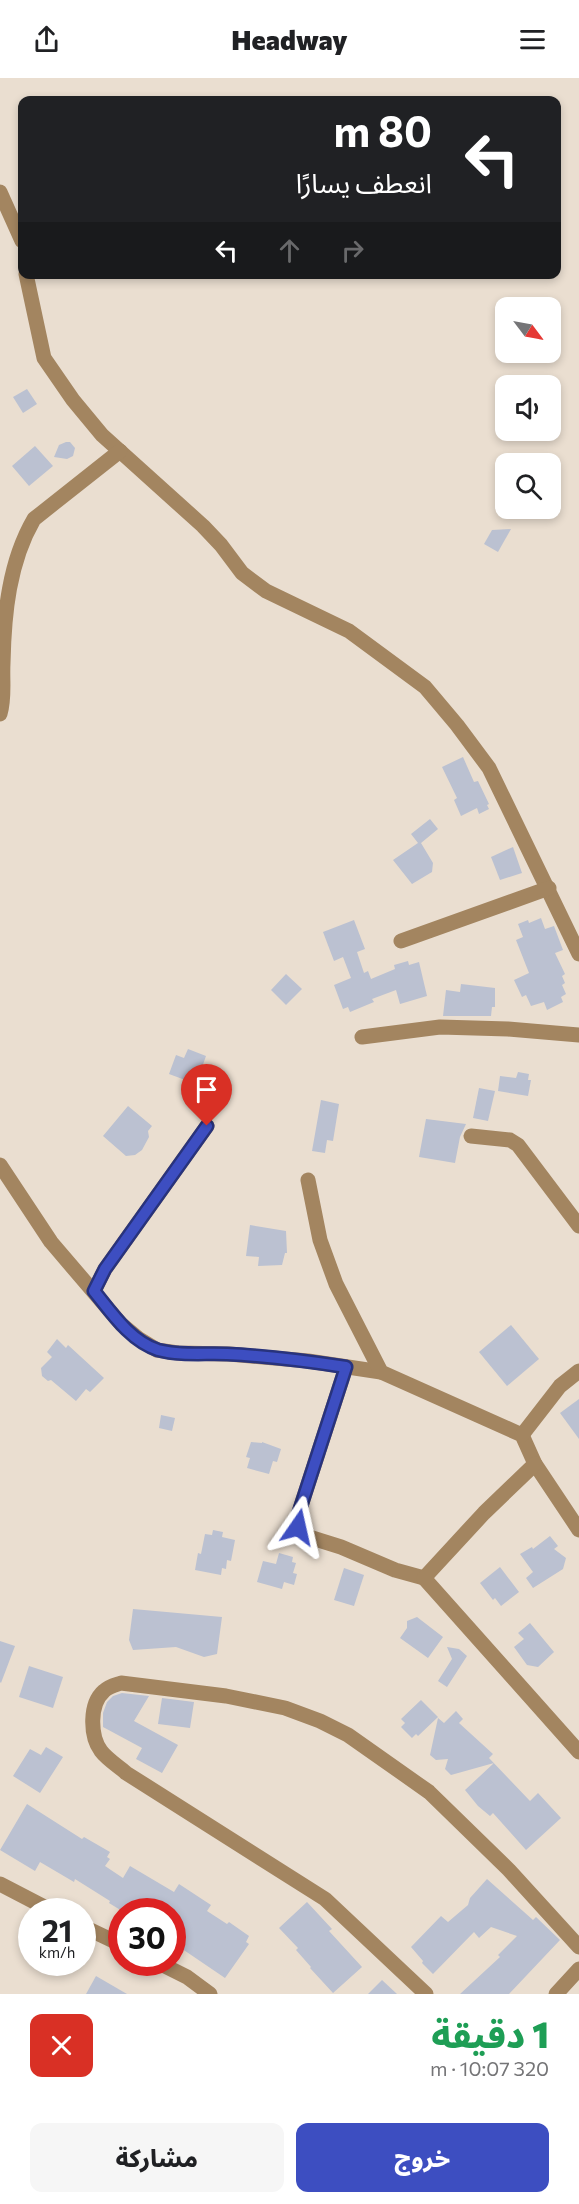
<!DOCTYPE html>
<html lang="ar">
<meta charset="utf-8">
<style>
body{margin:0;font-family:Commissioner,"Noto Sans Arabic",sans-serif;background:#f6f6f6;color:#202124;direction:rtl;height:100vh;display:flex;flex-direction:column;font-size:22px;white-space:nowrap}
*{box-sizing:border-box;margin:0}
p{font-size:20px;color:#757577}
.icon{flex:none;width:33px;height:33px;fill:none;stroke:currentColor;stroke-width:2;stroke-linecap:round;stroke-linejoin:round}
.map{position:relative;height:1916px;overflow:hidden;direction:ltr}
.details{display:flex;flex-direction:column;background:#fff;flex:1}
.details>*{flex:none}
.guide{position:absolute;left:18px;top:18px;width:543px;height:183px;border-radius:12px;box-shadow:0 3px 9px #0003;direction:rtl;background:#202124;color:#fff;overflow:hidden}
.needle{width:39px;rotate:122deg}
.fabs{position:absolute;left:495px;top:219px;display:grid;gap:12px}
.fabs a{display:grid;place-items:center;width:66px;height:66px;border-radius:12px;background:#fff;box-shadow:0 3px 9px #0003;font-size:30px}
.speed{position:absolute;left:18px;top:1820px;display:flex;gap:12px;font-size:30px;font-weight:700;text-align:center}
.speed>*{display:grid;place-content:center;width:78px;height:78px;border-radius:50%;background:#fff;box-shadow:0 3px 9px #0003;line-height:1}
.speed small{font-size:15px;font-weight:400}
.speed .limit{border:9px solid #d22;background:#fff;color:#111}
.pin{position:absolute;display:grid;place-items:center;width:51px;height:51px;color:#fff;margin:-62px -26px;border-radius:50% 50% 50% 0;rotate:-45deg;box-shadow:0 0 6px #0007}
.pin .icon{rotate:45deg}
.me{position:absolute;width:66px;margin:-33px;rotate:11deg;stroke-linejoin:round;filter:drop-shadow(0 0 4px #0008)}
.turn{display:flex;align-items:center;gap:21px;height:126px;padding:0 30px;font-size:27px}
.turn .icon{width:78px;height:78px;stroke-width:2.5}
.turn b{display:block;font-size:42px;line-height:51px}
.lanes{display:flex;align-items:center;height:57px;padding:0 30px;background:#0003;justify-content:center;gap:30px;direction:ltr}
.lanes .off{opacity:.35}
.round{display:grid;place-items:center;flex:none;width:63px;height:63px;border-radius:12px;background:#f6f6f6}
.summary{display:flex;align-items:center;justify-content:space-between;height:102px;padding:0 30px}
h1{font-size:36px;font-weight:800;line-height:45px;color:#1e9e55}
.button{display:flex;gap:12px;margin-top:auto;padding:12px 30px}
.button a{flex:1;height:69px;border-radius:12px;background:#3d4ec1;color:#fff;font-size:24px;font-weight:800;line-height:69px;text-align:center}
.button a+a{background:#f6f6f6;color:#202124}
header{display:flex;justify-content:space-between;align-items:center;height:78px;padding:0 30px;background:#fff;font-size:27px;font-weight:800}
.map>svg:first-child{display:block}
.building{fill:#bbc1d1}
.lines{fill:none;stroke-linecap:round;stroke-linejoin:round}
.street{stroke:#a38560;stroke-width:15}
.route-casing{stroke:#28337d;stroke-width:15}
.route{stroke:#3d4ec1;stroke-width:10}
</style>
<header><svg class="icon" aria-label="menu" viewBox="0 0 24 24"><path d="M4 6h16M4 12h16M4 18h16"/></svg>Headway<svg class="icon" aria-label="share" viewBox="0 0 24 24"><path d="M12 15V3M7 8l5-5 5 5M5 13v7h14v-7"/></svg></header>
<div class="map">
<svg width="579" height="1916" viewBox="0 0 579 1916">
<rect width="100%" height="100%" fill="#eaded0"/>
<!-- building -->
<g class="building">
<polygon points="27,311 37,326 23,335 13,319"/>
<polygon points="66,364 70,364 75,370 73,378 67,381 54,379 59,367"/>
<polygon points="35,368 53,388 29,408 12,388"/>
<polygon points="511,451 498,474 484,466 492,452"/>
<polygon points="463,679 474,704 478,703 489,726 487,727 489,731 479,736 477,730 461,738 454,722 457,720 442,689"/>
<polygon points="430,741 438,751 421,765 433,785 432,794 412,806 393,782 418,765 411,756"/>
<polygon points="513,769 522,795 500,802 491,779"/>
<polygon points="541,840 545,851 554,848 563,872 555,875 565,896 562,898 565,905 562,907 566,916 561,919 563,924 547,932 544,924 531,928 526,917 522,919 514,902 529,895 516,862 523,859 518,846 528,842 529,845"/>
<polygon points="354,842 365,871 357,874 364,895 368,893 371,901 395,891 394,887 408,883 409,887 419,884 427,918 400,926 396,912 372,921 374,924 350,934 348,929 343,931 334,907 351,900 343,879 334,883 323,854"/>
<polygon points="286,896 302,911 286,927 271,912"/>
<polygon points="461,906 495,910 495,929 492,929 491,938 443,938 446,912 460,914"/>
<polygon points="188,971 206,978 196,1006 169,996 176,977 184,980"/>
<polygon points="518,994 529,996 528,1002 531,1002 528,1018 498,1013 500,998 516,1000"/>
<polygon points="479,1010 495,1013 488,1043 473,1040"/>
<polygon points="321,1022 339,1026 333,1063 327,1062 325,1075 312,1073"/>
<polygon points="128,1028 152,1048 148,1053 149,1059 142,1072 135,1077 126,1078 103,1058"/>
<polygon points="426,1041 466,1046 460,1059 455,1085 419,1079"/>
<polygon points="250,1147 286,1153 287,1175 285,1175 282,1187 258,1188 259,1179 246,1178"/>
<polygon points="511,1247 539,1281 507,1308 479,1274"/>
<polygon points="57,1261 66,1270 68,1267 104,1300 90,1314 86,1311 76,1323 51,1302 48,1303 42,1298 41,1290 52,1279 47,1274"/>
<polygon points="579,1321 579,1361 560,1335"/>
<polygon points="161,1337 175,1340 172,1353 159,1350"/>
<polygon points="251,1364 262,1365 262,1364 281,1371 277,1384 273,1383 269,1396 247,1390 250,1380 246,1379"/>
<polygon points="213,1452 223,1454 222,1459 235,1462 231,1483 227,1482 226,1491 222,1490 221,1497 195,1492 198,1475 201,1476 205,1456 212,1457"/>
<polygon points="550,1458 558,1468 554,1471 566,1480 563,1491 533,1510 526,1500 533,1494 520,1476 532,1469 533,1471"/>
<polygon points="279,1475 293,1479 292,1484 296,1485 293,1495 297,1496 294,1507 284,1504 282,1511 257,1504 263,1483 276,1486"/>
<polygon points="500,1489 519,1514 501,1528 495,1520 493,1522 480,1505"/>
<polygon points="344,1490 364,1497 354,1528 334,1522"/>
<polygon points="133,1531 222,1539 217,1576 204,1579 176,1569 133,1572 129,1562"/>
<polygon points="417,1539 443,1559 428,1580 400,1560 407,1550 407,1543"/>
<polygon points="530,1545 554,1574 538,1589 527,1587 514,1569 524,1561 518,1555"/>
<polygon points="0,1563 15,1568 1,1605 0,1604"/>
<polygon points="447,1569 459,1571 467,1578 447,1609 438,1603 452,1581"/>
<polygon points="29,1588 63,1599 53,1630 19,1619"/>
<polygon points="122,1615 149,1618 134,1643 178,1667 162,1695 136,1681 142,1670 103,1649 103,1635 107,1624 113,1618"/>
<polygon points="162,1620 194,1624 190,1650 158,1646"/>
<polygon points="421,1622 438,1639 418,1658 416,1656 412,1660 401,1649 405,1645 401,1641"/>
<polygon points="456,1633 463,1641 459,1645 493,1676 489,1680 530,1723 538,1715 561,1740 526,1772 493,1735 490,1738 478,1728 465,1712 494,1685 451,1697 445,1691 448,1681 436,1682 430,1677 438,1640 444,1645"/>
<polygon points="46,1669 63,1679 40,1715 13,1698 30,1671 41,1677"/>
<polygon points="27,1726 82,1761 84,1759 110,1774 107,1779 110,1781 105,1788 123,1800 130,1788 174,1814 179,1806 211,1827 207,1833 227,1846 229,1844 249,1858 246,1864 249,1866 225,1900 172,1864 172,1833 122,1833 109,1825 110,1823 75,1801 74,1804 40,1784 35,1793 0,1772"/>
<polygon points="487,1801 533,1842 536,1839 560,1862 509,1916 460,1916 500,1879 498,1877 517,1858 491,1849 479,1860 474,1854 433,1896 422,1885 423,1883 411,1869 441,1838 448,1844 468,1827 470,1820"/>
<polygon points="307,1824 332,1851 329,1853 362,1889 333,1915 310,1890 311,1889 296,1872 298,1870 279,1850"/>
<polygon points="96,1898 127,1916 86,1916"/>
<polygon points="382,1902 397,1916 368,1916"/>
</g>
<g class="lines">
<!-- street -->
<g class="street">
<polyline points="0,114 22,163"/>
<polyline points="26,196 44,280 73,322 102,357 203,448 221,467 242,495 266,513 349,553 425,609 457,647 489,690 579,876"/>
<path d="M 0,636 C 5,619 2,603 3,585 C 4,536 9,484 34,441 L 120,373"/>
<polyline points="401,863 549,810"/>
<polyline points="362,959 440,949 508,951 579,957"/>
<polyline points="471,1058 510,1062 518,1067 579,1148"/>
<polyline points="0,1087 51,1164 121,1246 139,1261 157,1272 178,1275 229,1276 308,1283 381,1294"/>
<polyline points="308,1102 320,1162 336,1206 381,1294 522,1357 535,1386 579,1452"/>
<polyline points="94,1213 105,1191 207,1048"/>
<polyline points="346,1289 299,1434 299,1449 309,1459 341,1469 395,1492 424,1500"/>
<polyline points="522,1357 560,1308 579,1293"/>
<polyline points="535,1386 484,1435 424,1500 579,1674"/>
<polyline points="0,1806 52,1833"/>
<polyline points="82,1848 122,1867"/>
<polyline points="157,1884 187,1899 210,1916"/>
<path d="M 426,1916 L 325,1821 L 126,1695 C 118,1688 107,1681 101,1673 C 90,1658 89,1626 104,1613 C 109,1608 115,1607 121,1605 L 226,1618 L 285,1630 L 320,1643 L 348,1657 L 429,1714 L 509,1792 L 579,1869"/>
<polyline points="556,1916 579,1891"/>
</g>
</g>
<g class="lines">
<defs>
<path id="route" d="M 207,1048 L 105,1191 L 94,1213 C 111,1234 130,1263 158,1272 C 180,1278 205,1275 227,1276 C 267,1278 307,1283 346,1289 L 299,1434 L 298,1449"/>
</defs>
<!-- route casing -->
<use href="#route" class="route-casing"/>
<!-- route -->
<use href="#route" class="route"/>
</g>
</svg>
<div class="fabs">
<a><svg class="needle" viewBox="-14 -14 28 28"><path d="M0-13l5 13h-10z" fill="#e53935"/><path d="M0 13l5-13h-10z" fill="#757577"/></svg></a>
<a><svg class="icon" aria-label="sound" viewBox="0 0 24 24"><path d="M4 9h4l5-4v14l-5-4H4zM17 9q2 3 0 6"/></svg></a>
<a><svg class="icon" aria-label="search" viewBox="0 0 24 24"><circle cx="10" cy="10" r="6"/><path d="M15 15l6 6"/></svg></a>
</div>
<div class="speed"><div>21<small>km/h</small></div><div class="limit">30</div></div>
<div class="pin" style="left:207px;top:1048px;background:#d93025"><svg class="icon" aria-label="arrive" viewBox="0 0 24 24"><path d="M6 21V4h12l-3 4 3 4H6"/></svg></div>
<svg class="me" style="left:298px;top:1449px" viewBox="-20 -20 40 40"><path d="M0-17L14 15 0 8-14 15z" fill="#3d4ec1" stroke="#fff" stroke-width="4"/></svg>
<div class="guide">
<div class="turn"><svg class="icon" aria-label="left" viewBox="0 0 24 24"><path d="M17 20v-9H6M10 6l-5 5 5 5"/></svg><div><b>80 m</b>انعطف يسارًا</div></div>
<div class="lanes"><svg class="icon" aria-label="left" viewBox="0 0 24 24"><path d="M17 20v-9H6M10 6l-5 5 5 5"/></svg><svg class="icon off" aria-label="ahead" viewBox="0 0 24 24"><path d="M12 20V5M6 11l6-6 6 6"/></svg><svg class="icon off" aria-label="right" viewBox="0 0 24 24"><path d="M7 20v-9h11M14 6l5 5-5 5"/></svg></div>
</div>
</div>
<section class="details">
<div class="summary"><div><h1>1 دقيقة</h1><p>320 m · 10:07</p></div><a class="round" style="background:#d93025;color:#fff"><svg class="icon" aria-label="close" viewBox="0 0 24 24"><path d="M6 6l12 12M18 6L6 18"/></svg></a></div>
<div class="button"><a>خروج</a><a>مشاركة</a></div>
</section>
